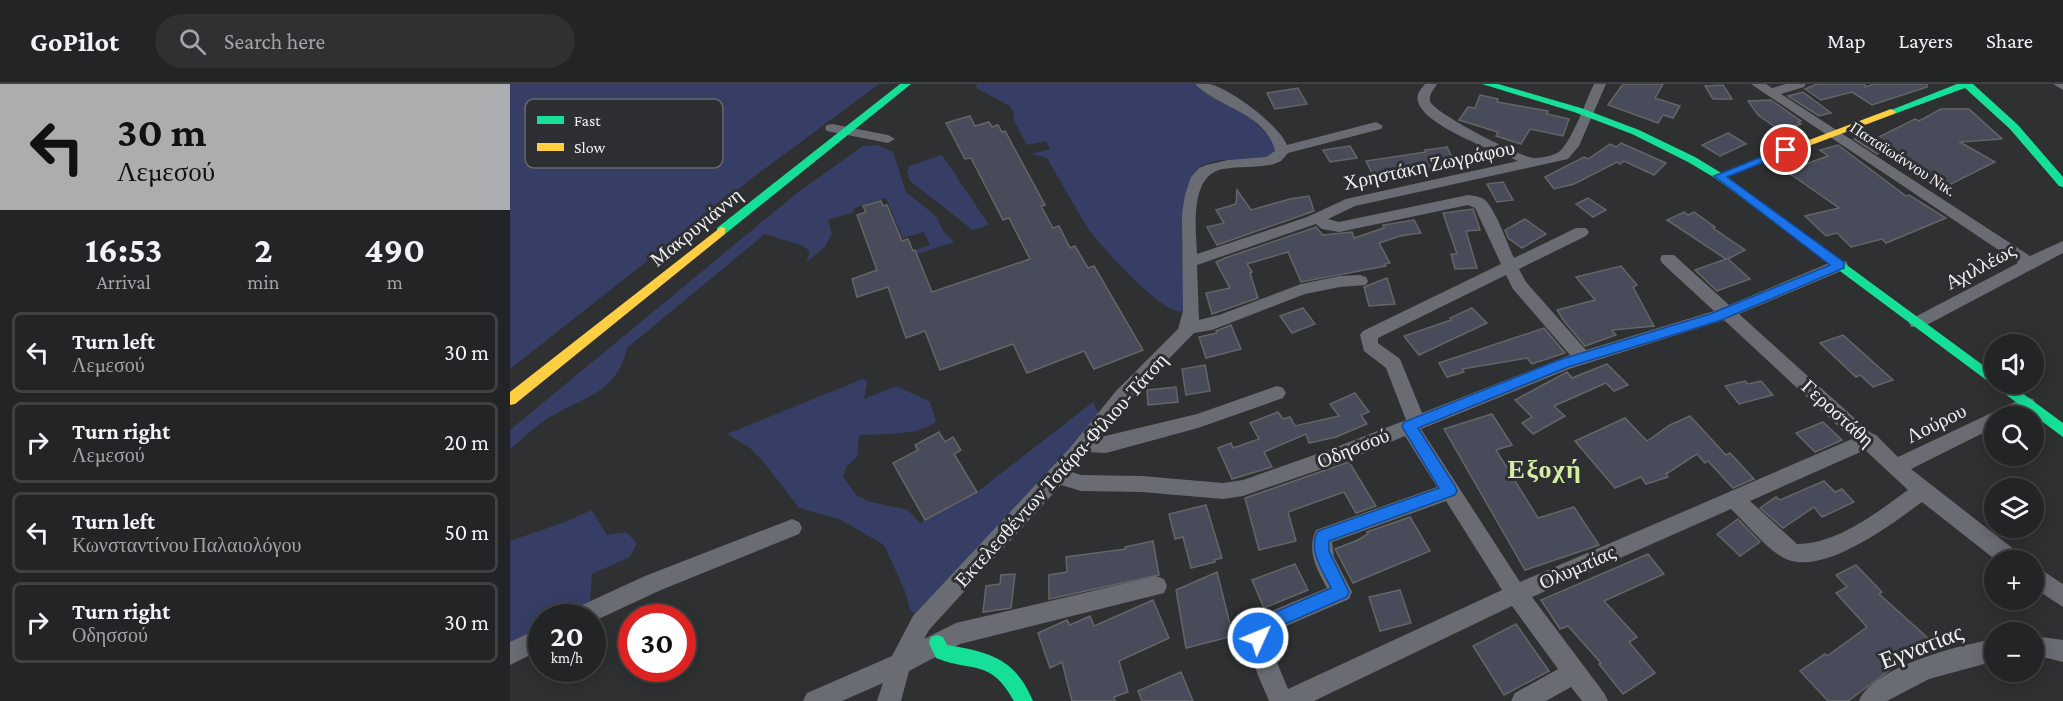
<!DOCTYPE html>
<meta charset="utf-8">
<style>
body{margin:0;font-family:"Crimson Pro",serif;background:#2f3032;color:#f1f3f6;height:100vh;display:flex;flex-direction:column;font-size:22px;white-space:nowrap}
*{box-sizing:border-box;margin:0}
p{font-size:20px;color:#a3a4a7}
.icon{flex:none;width:33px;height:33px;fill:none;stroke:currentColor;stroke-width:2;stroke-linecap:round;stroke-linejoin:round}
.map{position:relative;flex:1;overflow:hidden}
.panel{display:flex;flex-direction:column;background:#232425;width:510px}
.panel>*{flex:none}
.top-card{background:#acadae;color:#111;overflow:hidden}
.tools{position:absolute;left:1474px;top:250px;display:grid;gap:12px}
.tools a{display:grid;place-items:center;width:60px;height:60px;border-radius:50%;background:#232425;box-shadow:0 3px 15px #0003,0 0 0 2px #404142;font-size:30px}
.speed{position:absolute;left:18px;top:520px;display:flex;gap:12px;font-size:30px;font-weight:700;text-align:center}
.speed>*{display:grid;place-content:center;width:78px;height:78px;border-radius:50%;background:#232425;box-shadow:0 3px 15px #0003,0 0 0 2px #404142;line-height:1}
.speed small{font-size:15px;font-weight:400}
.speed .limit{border:9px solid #d22;background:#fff;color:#111}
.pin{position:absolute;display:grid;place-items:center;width:51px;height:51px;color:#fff;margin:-26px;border:3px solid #fff;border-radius:50%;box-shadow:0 2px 6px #0007}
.me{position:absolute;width:66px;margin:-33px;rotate:46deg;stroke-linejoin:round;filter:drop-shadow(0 0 4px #0008)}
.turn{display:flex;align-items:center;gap:21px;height:126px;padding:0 18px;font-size:27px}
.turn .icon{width:78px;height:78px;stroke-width:2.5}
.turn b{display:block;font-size:42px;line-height:51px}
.eta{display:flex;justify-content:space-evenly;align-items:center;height:102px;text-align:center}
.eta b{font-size:36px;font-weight:700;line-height:42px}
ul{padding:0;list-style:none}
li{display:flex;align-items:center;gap:18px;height:81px;margin:0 12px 9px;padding:0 6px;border:3px solid #404142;border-radius:9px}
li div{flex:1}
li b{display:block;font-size:22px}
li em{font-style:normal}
header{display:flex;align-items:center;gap:36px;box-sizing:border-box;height:84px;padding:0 30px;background:#232425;border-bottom:2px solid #404142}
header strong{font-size:28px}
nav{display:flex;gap:33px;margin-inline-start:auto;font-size:21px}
.search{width:420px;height:54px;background:#2f3032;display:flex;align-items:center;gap:15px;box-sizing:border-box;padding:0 21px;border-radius:33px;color:#a3a4a7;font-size:22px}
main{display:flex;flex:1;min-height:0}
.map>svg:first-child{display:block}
.green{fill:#373e65}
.building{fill:#484b5a;stroke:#656566;stroke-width:1.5}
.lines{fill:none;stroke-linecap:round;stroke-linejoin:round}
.street{fill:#6a6c74;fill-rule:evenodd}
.fast{fill:#16e098;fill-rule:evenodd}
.slow{fill:#ffcf43;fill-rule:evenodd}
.route{fill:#1a73e8;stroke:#114b97;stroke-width:1.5}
.labels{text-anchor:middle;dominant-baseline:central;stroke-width:6;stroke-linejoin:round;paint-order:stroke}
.far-street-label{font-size:16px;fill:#f0f0f2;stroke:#2e2f32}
.street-label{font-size:20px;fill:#f0f0f2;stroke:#2e2f32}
.near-street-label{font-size:24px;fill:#f0f0f2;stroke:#2e2f32}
.district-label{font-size:26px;font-weight:bold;letter-spacing:1.5px;fill:#d4eea4;stroke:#2e2f32}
.key{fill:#2e2f32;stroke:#68696c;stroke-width:1.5}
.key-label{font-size:16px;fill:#f0f0f2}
</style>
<header>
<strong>GoPilot</strong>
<div class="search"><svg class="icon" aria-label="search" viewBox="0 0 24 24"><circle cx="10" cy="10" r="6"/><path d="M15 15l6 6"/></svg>Search here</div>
<nav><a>Map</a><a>Layers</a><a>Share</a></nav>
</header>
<main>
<section class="panel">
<div class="top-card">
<div class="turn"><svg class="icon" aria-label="left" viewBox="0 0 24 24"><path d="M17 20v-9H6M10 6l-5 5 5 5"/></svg><div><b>30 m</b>Λεμεσού</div></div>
</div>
<div class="eta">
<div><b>16:53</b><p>Arrival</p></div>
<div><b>2</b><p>min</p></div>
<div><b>490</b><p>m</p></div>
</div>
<ul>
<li><svg class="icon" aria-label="left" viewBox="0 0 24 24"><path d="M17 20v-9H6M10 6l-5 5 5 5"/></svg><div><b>Turn left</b><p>Λεμεσού</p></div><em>30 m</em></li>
<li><svg class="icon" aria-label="right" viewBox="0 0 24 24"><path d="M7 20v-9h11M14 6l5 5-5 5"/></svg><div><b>Turn right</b><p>Λεμεσού</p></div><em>20 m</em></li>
<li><svg class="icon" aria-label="left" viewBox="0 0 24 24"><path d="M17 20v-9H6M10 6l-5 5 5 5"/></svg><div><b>Turn left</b><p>Κωνσταντίνου Παλαιολόγου</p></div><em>50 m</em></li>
<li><svg class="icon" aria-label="right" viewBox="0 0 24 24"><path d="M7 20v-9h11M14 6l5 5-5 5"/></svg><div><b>Turn right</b><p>Οδησσού</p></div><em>30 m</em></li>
</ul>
</section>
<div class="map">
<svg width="1553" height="617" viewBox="0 0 1553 617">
<rect width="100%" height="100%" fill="#2f3031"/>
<!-- green -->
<g class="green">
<polygon points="0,0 369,0 245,92 0,285"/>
<path d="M 467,0 L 684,0 L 736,30 L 759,52 L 765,63 L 763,69 L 756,73 C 735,77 710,72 691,82 C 666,94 673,201 675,227 C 656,236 591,162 579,146 C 564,122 551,98 537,74 L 521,70 L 540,65 L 536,57 L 517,61 L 503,35 L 504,29 L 500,22 L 466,4 Z"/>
<path d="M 367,61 L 383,68 L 396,108 L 426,132 L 433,147 L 444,158 L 407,170 L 405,166 L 420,161 L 414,148 L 393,154 L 376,114 L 344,124 L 344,128 L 318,136 L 322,150 L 314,164 L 296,178 L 300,168 L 294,162 L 255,150 L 117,264 C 107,309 74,313 40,333 C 26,341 13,355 0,365 L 0,346 L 287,109 L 353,62 Z"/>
<polygon points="432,71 477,138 478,141 463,146 400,97 397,88 399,82"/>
<path d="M 353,295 L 357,298 L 354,315 L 387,302 L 420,318 L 426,337 C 413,352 369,350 349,351 L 347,373 L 337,382 L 333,392 L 346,411 L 361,418 L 398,426 L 410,439 L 467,408 L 583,318 L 590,333 L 405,530 L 400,526 L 395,507 L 374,461 L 331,436 L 289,424 L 253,377 L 240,364 L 217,350 Z"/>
<polygon points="82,426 97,451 116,448 127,459 120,473 82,490 80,517 48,534 32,534 31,543 0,560 0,457 55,438"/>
</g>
<!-- building -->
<g class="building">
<polygon points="1113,0 1153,0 1145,14 1170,22 1163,34 1153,31 1148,39 1098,21"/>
<polygon points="1307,0 1355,0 1355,3 1364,0 1417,0 1417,3 1362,21 1342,8 1311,16 1295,5"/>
<polygon points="1213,1 1222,15 1203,15 1195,2"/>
<polygon points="788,4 797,20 765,25 757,9"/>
<polygon points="1293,8 1321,29 1309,32 1278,12"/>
<polygon points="970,11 988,15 987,18 1038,27 1037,30 1059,35 1053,52 1020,45 1011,60 986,52 988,48 949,36 958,23 965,24"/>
<polygon points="1261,16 1291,37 1288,38 1291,40 1271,47 1248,31 1238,17"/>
<polygon points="1431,25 1459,25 1492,55 1450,58 1485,78 1435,103 1420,94 1424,93 1378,65 1367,70 1344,55 1354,50 1363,56 1405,35 1409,37"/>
<polygon points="460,32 465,42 479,38 482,43 488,41 492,48 495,47 535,121 531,122 543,144 549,142 560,164 565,162 578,184 584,182 633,266 584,285 574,267 517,289 503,260 430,286 415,247 396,254 378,203 347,213 342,195 367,186 347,131 356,128 353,122 371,117 373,122 377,121 392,157 398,155 403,167 405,166 422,208 520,175 499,134 493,136 461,74 455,75 436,39"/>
<polygon points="1218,49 1236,60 1210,72 1192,61"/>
<polygon points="1111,59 1156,79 1144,91 1114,77 1110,80 1107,78 1064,100 1044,105 1035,93 1074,73 1078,75 1100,60 1106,63"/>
<polygon points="1328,61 1396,112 1399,111 1436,134 1376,159 1372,155 1341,163 1327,149 1316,152 1295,132 1329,124 1276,87 1318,72 1310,66"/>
<polygon points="840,62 847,74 820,78 813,66"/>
<polygon points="937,63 945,79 921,83 923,87 907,89 905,86 888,87 863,91 856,77 916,68 915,66"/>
<polygon points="993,98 1003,116 987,118 977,100"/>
<polygon points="727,106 741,126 780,115 799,112 804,127 707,161 697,143 714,139 706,126 726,120"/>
<polygon points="1078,114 1096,126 1083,133 1066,120"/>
<polygon points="963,125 970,146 956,147 967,184 945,185 941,170 947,170 933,129"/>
<polygon points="1174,128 1178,131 1184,128 1205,143 1203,144 1235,166 1218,175 1240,195 1207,207 1185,186 1216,175 1157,136"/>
<polygon points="1015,135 1036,150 1012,164 998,154 995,146"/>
<polygon points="904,136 911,149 890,152 869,159 880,179 875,180 876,182 791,198 778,168 737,180 742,188 740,189 748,214 702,230 696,209 720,204 706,178 715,174 806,143 813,151 842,148 844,154 874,144 873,141"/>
<polygon points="1111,182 1127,201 1123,203 1144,242 1102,246 1106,251 1075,262 1054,237 1047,226 1085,216 1066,193"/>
<polygon points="877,194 885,220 859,222 854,203"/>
<polygon points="793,224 805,240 782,249 770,232"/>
<polygon points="962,224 977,239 909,271 894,252 941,236 940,234"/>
<polygon points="721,241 731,265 696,274 689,253 707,249 706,247"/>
<polygon points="1034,244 1055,269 1022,280 1017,274 952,285 954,288 937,293 929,279"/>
<polygon points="1333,251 1383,296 1363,303 1350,291 1346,293 1310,259"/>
<polygon points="1097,280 1118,301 1104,307 1096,299 1044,322 1055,332 1023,350 1012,339 1022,333 1005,316 1057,288 1062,294"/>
<polygon points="695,281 700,307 676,311 672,285"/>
<polygon points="1235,297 1238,300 1251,297 1263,311 1229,320 1215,302"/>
<polygon points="666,303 668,318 638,321 637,306"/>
<polygon points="845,309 859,328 851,331 857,340 826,353 799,359 796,350 754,368 762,383 722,395 708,364 721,359 723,364 749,355 740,339 768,328 773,335 780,333 785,342 829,332 820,320"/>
<polygon points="982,330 1002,361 986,366 1028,434 1064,423 1089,461 1015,486 934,345"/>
<polygon points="1180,332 1216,371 1220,369 1244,395 1223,404 1198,377 1195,379 1187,370 1156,390 1158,393 1136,400 1131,393 1105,404 1065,357 1115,334 1137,357 1160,341"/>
<polygon points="1313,338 1332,356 1305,368 1286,349"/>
<polygon points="429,348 435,358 443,353 451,366 444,370 467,408 415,436 383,379 408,366 405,361"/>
<polygon points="839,378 866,422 846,429 834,408 778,428 786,457 749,466 735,414"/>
<polygon points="1314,397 1325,408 1332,405 1344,418 1312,433 1304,423 1273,444 1250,424 1266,413 1270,416"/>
<polygon points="696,421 712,474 704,476 705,478 681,484 673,453 665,455 659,430"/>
<polygon points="900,433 920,467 843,499 825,465 848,456 858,450 857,448"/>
<polygon points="1228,435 1250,458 1230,472 1207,450"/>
<polygon points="643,457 649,491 539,515 539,491 557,488 556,473 616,465 615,463"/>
<polygon points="1138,470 1154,490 1094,517 1127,553 1119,558 1145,589 1113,610 1089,580 1091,579 1058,542 1050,545 1031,516"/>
<polygon points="785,480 798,506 754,524 742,496"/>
<polygon points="1346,481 1372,508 1369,510 1420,556 1338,617 1318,617 1290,587 1315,570 1317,572 1357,543 1326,509 1337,503 1326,491"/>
<polygon points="707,488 723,552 676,564 666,506"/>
<polygon points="505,490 501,524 473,528 476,502 490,500 491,491"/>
<polygon points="890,506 901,539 870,547 859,513"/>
<polygon points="643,516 659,554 609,577 618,608 604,613 605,617 562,617 552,578 540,584 528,549 557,536 560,541 580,532 584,542"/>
<polygon points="1006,540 1039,587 994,611 963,562"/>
<polygon points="671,588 683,617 632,617 628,607"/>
</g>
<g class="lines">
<!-- street -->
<g class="street">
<path d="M 685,0 C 689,0 695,0 699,0 C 720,4 769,41 777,61 L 866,38 L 873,42 L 871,45 L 778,69 L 771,77 L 764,80 C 747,84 730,82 713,85 C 679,91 686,144 687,170 L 797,133 L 836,115 L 1008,77 C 987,68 912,41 908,17 C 906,10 911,5 915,0 L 927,0 C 924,5 919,10 920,17 C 923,29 1012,74 1024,74 C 1030,74 1042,72 1047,69 C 1060,63 1077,14 1084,0 L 1096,0 L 1069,62 L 1058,75 L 845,122 L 818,135 L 829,138 L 958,111 C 964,112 971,112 976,117 C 987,129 997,159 1004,174 L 1066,144 L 1076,144 L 1079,148 L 1076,152 L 1009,185 L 1016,198 L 1076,266 L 1204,227 L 1152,179 L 1150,175 L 1152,171 L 1164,171 L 1219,221 L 1324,177 L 1336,177 L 1338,181 L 1336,185 L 1229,230 L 1361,349 L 1366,351 L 1388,373 L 1511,315 L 1517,313 L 1523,315 L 1526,320 C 1518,334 1499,333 1485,333 L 1485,343 L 1401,385 L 1510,470 L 1513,477 L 1487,477 L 1412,418 C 1382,440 1314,492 1276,475 C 1258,467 1236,439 1221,425 L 1022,513 L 1094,609 L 1098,617 L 1072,617 L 1061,603 L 1036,617 L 1001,617 L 1005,609 L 1048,585 L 1002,522 L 804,617 L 759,617 C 748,590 732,563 745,534 L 817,504 C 807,485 796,467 806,446 L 927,403 L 895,352 L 838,376 L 733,412 L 713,415 L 632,408 L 571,407 L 551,401 L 419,546 L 414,555 L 446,539 L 646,492 L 654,495 L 657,502 L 654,509 L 450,560 L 399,587 L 391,617 L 367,617 L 373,599 L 332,617 L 293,617 L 297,609 L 382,572 L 403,532 L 559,365 L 606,307 L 668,245 L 673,227 L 672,130 L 675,111 L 681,93 L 689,84 L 696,81 L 718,76 L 756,73 L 765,67 C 756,29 707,23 685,0 ZM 958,121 L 965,124 L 991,180 L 853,247 L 850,251 L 854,267 L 876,284 L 896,336 L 824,364 L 733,396 L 713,399 L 632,392 L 571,391 L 562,388 L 579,368 L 596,369 L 688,344 L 773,314 L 776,309 L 773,304 L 767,302 L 687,330 L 591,353 L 618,317 L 684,249 L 702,246 L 795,210 L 830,203 L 856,201 L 858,197 L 856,193 L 850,191 L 830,192 L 791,200 L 709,231 L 689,236 L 687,181 L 806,140 L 812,145 L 829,148 ZM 996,191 L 1003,205 L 1060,271 L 912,329 L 890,275 L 868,259 L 868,254 ZM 1214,236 L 1342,355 L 1010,498 L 911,345 L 1059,285 ZM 1355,366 L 1398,406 C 1366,429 1327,460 1287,460 L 1240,417 ZM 936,417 L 992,506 L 778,605 L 763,569 L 762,548 L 839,515 L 842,508 L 824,473 L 822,458 Z"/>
<polygon points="1241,0 1256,0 1262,4 1276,0 1296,0 1294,3 1271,10 1520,172 1553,157 1553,169 1413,243 1401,243 1399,239 1401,235 1508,179"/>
<polygon points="1543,0 1553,0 1553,6"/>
<polygon points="322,40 378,51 385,55 378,59 317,47 315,44 317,41"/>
<polygon points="282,435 289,438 292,444 289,450 151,506 82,538 82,534 56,534 59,527 135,492"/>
<polygon points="1524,481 1553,500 1553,523 1524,504"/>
<polygon points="32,543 32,565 0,581 0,558"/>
<polygon points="1524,552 1553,556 1553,578 1537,574 1524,574"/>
<path d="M 1485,555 L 1485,577 L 1419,595 L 1377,617 L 1349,617 C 1364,582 1450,561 1485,555 Z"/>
</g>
<!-- fast -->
<g class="fast">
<polygon points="390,0 401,0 215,150 207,150 207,144"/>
<polygon points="972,0 988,0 1071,24 1129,46 1185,73 1213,90 1485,290 1485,300 1500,300 1553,339 1553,353 1205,94 1178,78 1122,50 1064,28"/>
<polygon points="1447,0 1463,0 1508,41 1553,93 1553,103 1549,102 1500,45 1455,4 1384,30 1376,28"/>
<path d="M 427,551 L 433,553 L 437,561 C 479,568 505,574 523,617 L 504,617 C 480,574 464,589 426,574 L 419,559 L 421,553 Z"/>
</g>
<!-- slow -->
<g class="slow">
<polygon points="1381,25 1386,28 1384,30 1213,94 1209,95 1204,92"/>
<polygon points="211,143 215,144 215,150 5,320 0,321 0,308"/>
</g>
</g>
<!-- route -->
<path class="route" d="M 1276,63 L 1281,66 L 1279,68 L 1217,93 L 1334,178 L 1334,184 L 1209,237 L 1058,283 L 908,344 L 945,402 L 947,407 L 945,411 L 819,457 L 819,467 L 839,508 L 837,513 L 759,547 L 754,560 L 748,562 L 743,560 L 740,554 L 747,536 L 821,504 C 813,487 797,466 808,447 L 929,404 L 894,346 L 892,342 L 894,338 L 1049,276 L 1200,230 L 1320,181 L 1204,92 Z"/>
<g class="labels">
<!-- far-street labels -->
<g class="far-street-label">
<text transform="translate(1393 75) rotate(33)">Παπαϊωάννου Νικ.</text>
</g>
<!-- street labels -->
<g class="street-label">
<text transform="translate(919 81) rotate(-12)">Χρηστάκη Ζωγράφου</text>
<text transform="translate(186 143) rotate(-39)">Μακρυγιάννη</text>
<text transform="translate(1470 182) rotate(-28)">Αχιλλέως</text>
<text transform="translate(1328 329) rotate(42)">Γεροστάθη</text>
<text transform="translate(1426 339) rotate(-26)">Λούρου</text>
<text transform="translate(843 364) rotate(-22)">Οδησσού</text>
<text transform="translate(551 386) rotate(-48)">Εκτελεσθέντων Τσιάρα-Φίλιου-Τάτση</text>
<text transform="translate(1067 483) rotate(-24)">Ολυμπίας</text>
</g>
<!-- near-street labels -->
<g class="near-street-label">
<text transform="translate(1411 562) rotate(-21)">Εγνατίας</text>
</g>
<!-- district labels -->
<g class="district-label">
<text x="1035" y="385">Εξοχή</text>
</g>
</g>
<!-- legend -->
<rect x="15" y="15" width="198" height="69" rx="9" class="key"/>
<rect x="27" y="32" width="27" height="8" fill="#16e098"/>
<rect x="27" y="59" width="27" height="8" fill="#ffcf43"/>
<g class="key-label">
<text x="64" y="42">Fast</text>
<text x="64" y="69">Slow</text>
</g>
</svg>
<div class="tools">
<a><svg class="icon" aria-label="sound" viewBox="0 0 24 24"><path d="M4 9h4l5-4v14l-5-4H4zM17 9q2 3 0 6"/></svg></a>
<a><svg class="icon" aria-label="search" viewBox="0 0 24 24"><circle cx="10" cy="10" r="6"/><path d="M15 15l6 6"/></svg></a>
<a><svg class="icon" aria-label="layers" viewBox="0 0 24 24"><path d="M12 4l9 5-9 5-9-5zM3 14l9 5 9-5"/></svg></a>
<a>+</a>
<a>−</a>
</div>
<div class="speed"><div>20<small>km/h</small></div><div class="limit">30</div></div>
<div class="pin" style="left:1276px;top:66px;background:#d93025"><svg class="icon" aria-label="arrive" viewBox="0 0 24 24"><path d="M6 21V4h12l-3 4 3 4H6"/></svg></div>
<svg class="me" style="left:748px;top:554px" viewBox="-20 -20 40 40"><circle r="17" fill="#1a73e8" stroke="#fff" stroke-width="3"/><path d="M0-11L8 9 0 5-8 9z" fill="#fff"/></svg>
</div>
</main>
